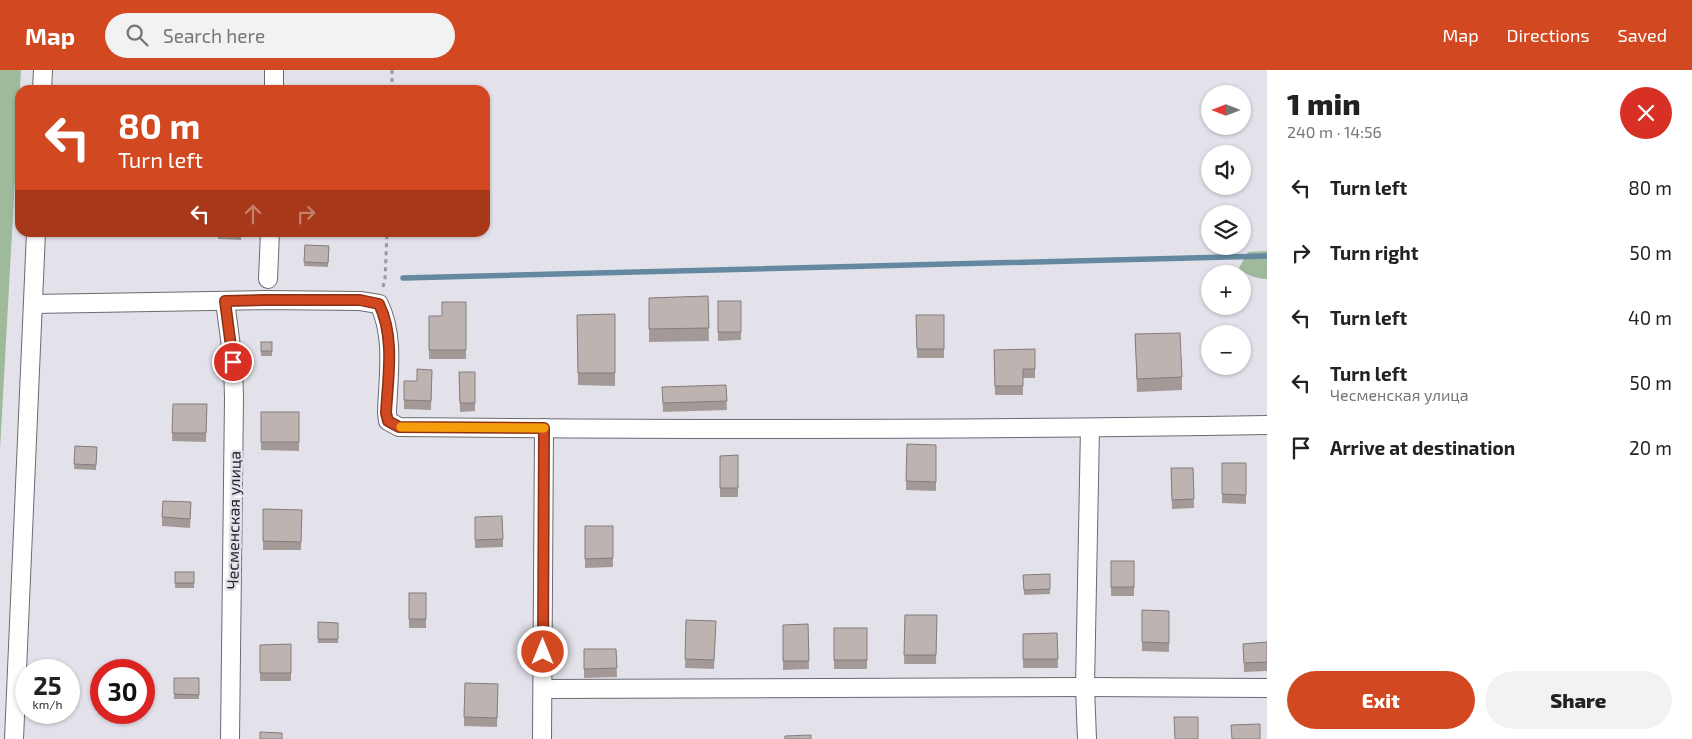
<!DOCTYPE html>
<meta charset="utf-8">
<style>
body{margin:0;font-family:"Exo 2",sans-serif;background:#f2f2f2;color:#222;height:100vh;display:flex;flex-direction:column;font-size:19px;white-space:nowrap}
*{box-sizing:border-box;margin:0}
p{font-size:16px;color:#767676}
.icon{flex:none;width:28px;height:28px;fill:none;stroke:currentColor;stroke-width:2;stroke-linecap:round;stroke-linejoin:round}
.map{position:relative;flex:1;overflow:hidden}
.drawer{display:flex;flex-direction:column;background:#fff;width:425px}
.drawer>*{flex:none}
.banner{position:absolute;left:15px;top:15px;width:475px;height:152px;border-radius:15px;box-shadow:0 1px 4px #0004;background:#d14821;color:#fff;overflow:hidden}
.needle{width:32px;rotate:270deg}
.fabs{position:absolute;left:1201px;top:15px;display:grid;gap:10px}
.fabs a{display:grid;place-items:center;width:50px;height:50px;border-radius:50%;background:#fff;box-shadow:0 1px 4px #0004;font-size:25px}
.speed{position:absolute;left:15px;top:589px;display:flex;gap:10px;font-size:25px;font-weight:700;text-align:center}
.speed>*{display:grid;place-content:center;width:65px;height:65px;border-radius:50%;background:#fff;box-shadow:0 1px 4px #0004;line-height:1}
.speed small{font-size:12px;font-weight:400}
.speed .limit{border:8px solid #d22;background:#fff;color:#111}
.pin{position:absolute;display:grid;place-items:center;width:42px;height:42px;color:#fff;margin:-21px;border:2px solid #fff;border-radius:50%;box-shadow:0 1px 5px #0007}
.me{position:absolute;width:55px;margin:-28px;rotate:0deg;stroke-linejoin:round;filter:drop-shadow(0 0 4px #0008)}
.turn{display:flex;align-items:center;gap:18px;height:105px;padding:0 20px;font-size:22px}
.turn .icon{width:65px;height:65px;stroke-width:2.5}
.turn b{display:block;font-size:35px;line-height:42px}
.lanes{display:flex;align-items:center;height:48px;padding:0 20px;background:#0003;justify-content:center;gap:25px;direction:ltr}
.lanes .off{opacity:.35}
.round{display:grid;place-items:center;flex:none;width:52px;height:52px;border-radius:26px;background:#f2f2f2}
.summary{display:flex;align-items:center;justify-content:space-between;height:85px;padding:0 20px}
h1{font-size:30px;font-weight:800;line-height:38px}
.primary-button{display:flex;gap:10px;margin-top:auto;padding:10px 20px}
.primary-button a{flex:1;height:58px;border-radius:30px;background:#d14821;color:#fff;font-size:20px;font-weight:800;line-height:58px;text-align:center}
.primary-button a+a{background:#f2f2f2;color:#222}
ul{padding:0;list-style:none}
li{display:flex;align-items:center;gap:15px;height:65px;padding:0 20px}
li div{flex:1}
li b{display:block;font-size:19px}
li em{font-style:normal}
header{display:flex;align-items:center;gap:30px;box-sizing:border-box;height:70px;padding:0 25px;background:#d14821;color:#fff}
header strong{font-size:24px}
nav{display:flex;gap:28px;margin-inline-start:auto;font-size:18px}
.search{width:350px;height:45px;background:#f2f2f2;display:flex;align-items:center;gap:12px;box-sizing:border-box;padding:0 18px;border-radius:28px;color:#767676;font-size:19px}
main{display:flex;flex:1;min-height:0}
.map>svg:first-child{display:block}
.green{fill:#9fba9b}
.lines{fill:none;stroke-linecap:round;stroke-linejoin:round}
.stream{stroke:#6488a0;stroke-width:5.5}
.minor-casing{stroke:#6b6a72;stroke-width:20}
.path{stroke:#99989f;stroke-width:3;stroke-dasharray:4 4;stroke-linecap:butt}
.minor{stroke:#fff;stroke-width:18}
.wall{fill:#a39a98}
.building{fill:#bdb3b1;stroke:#847d7c}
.route-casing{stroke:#882f15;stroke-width:12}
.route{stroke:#d14821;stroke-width:9}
.slow{stroke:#f59e0b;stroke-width:9}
.labels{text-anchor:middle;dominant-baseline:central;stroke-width:5;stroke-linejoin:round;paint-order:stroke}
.street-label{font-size:16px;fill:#201f23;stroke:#e3e2eb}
</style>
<header>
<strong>Map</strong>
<div class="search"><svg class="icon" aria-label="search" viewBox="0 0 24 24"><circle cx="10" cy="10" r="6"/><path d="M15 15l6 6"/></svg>Search here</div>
<nav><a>Map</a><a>Directions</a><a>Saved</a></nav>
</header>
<main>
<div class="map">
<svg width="1267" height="669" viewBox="0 0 1267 669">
<rect width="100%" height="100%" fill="#e3e2eb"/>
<!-- green -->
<g class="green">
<polygon points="0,0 21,0 0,380"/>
<path d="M 1267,181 L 1267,209 C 1256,209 1246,205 1239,198 L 1248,182 Z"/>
</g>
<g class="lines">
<!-- stream -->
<polyline class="stream" points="403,208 1267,186"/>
<defs>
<g id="minor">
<polyline points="42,20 43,0"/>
<polyline points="274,20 274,0"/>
<polyline points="268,209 270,162"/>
<polyline points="225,231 233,292 234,328 230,669"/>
<path d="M 33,234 L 265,230 L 360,231 L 379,234 C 395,267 388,307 387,343 L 388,351 L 399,357 C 688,360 978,360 1267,355"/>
<polyline points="543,619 1085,617 1267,618"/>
<polyline points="14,669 36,162"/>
<polyline points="542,669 544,358"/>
<polyline points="1087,669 1085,617 1090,358"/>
</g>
</defs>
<!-- minor casing -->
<use href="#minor" class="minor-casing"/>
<!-- path -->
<g class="path">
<polyline points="392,20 392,0"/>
<polyline points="383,217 385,209 387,162"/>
</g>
<!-- minor -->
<use href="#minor" class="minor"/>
</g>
<!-- wall -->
<g class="wall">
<polygon points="218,162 241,162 241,170 218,169"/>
<polygon points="305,175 329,176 328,197 304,196"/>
<polygon points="708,226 709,271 649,272 649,228"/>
<polygon points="718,231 741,231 741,270 718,271"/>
<polygon points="466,232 466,289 429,289 429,246 442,246"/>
<polygon points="615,244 615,316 578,315 577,245"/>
<polygon points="916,245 944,245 944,288 917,288"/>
<polygon points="1135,264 1182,307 1182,320 1137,322"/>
<rect x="261" y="272" width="11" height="14"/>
<polygon points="1035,279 1035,308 1023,308 1023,325 995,325 994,280"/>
<polygon points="432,300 431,340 404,339 404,311 417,311"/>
<polygon points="459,302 475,302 475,341 460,342"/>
<polygon points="726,315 727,340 663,342 662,317"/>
<polygon points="173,334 207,334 206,372 172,371"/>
<polygon points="261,342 299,342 299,381 261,380"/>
<polygon points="907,374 936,375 936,421 906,420"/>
<polygon points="75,376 97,377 96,400 74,399"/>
<polygon points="738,385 738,427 720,427 720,386"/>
<polygon points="1222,393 1246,393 1246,434 1222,433"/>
<polygon points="1171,398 1193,398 1194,438 1172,439"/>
<polygon points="263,439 302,440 301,480 263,480"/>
<polygon points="191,441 190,458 162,456 162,447"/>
<polygon points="475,447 503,469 503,477 475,478"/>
<polygon points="585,456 613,456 613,497 585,498"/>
<rect x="1111" y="491" width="23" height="35"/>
<rect x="175" y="502" width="19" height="16"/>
<polygon points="1050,504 1050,524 1024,525 1023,505"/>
<rect x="409" y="523" width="17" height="35"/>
<polygon points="1142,540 1169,541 1169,582 1142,581"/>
<polygon points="905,545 937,545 936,594 904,594"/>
<polygon points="686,550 716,551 714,599 685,598"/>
<polygon points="318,552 338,553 338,573 318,573"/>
<polygon points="808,554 809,599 783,600 783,555"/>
<rect x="834" y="558" width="33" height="41"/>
<polygon points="1057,563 1058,598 1023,598 1023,564"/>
<polygon points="1267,572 1267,601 1244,602 1243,574"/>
<polygon points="291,574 291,611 260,611 260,575"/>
<polygon points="584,579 616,579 617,607 584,608"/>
<rect x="174" y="608" width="25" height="21"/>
<polygon points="498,614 497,657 464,656 464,647"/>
</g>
<!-- building -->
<g class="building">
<polygon points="305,175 329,176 328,193 304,192"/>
<polygon points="708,226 709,258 649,259 649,228"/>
<rect x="718" y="231" width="23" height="31"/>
<polygon points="442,232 466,232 466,280 429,280 429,246 442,246"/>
<polygon points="615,244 615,303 578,303 577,245"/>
<polygon points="916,245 944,245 944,279 917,279"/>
<polygon points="1180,263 1182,307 1137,309 1135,264"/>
<rect x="261" y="272" width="11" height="9"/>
<polygon points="1035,279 1035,299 1023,299 1023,316 995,316 994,280"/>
<polygon points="417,299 432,300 431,331 404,330 404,311 417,311"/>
<polygon points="459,302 475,302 475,333 460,333"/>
<polygon points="726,315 727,331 663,333 662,317"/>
<polygon points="173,334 207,334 206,363 172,363"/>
<rect x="261" y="342" width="38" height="30"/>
<polygon points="907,374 936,375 936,412 906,411"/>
<polygon points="75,376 97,377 96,395 74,394"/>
<polygon points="738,385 738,418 720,418 720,386"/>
<polygon points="1222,393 1246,393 1246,425 1222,424"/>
<polygon points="1171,398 1193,398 1194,429 1172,430"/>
<polygon points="163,431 191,432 190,449 162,447"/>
<polygon points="263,439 302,440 301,472 263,471"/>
<polygon points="502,446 503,469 475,470 475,447"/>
<polygon points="585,456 613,456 613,488 585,489"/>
<rect x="1111" y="491" width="23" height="26"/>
<rect x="175" y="502" width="19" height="11"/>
<polygon points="1050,504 1050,519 1024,520 1023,505"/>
<rect x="409" y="523" width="17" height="26"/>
<polygon points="1142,540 1169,541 1169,573 1142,572"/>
<polygon points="905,545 937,545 936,585 904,585"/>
<polygon points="686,550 716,551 714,590 685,589"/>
<polygon points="318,552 338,553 338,569 318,569"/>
<polygon points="808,554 809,591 783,591 783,555"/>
<rect x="834" y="558" width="33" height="32"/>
<polygon points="1057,563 1058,589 1023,589 1023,564"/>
<polygon points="1267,572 1267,592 1244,593 1243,574"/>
<polygon points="291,574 291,603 260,603 260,575"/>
<polygon points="584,579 616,579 617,598 584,599"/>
<polygon points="174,608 199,608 199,625 174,624"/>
<polygon points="465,613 498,614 497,648 464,647"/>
<polygon points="1174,647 1198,647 1198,669 1175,669"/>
<polygon points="1260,654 1260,669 1232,669 1231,655"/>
<polygon points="260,662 282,663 282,669 260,669"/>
<polygon points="811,665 811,669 785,669 785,666"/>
</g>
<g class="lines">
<defs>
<path id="route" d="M 233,292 L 225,231 L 265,230 L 360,230 L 379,234 C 395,267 388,307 386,343 L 388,351 L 399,357 L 544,358 L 543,582"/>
</defs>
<!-- route casing -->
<use href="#route" class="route-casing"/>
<!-- route -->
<use href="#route" class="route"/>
<!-- slow -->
<polyline class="slow" points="401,357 544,358"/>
</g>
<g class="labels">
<!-- street labels -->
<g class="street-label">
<text transform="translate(233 450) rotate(-89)">Чесменская улица</text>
</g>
</g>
</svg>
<div class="fabs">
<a><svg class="needle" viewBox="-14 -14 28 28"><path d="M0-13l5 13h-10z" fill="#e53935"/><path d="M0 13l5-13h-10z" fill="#767676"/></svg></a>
<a><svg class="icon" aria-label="sound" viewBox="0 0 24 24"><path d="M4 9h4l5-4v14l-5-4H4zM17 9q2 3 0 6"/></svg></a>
<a><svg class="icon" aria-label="layers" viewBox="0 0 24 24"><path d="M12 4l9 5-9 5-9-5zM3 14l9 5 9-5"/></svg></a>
<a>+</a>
<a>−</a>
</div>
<div class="speed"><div>25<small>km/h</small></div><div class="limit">30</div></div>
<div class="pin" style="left:233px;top:292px;background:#d93025"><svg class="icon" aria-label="arrive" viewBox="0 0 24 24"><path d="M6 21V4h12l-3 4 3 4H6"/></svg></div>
<svg class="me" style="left:543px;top:582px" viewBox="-20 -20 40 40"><circle r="17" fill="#d14821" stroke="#fff" stroke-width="3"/><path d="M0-11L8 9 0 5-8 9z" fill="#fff"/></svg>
<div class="banner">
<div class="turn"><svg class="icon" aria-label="left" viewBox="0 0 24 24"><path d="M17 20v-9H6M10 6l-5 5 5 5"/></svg><div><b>80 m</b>Turn left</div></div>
<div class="lanes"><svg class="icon" aria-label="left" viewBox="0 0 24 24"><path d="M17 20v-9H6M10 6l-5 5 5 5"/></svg><svg class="icon off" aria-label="ahead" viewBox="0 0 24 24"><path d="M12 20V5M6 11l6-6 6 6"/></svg><svg class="icon off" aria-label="right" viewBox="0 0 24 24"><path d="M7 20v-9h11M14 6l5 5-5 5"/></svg></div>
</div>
</div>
<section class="drawer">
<div class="summary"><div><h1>1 min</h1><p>240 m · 14:56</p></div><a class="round" style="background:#d93025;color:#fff"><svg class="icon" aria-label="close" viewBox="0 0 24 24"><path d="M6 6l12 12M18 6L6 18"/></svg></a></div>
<ul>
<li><svg class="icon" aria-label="left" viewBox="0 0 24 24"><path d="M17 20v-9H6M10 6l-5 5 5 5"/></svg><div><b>Turn left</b></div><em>80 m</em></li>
<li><svg class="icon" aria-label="right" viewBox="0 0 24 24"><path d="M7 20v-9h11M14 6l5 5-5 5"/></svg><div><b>Turn right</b></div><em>50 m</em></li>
<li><svg class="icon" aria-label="left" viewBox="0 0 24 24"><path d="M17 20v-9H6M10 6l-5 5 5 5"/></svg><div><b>Turn left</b></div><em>40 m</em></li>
<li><svg class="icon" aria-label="left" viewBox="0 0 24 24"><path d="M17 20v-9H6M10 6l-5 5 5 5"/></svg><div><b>Turn left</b><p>Чесменская улица</p></div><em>50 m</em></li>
<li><svg class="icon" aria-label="arrive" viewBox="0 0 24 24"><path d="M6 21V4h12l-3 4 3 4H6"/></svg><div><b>Arrive at destination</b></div><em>20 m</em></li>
</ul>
<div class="primary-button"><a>Exit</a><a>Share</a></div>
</section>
</main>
